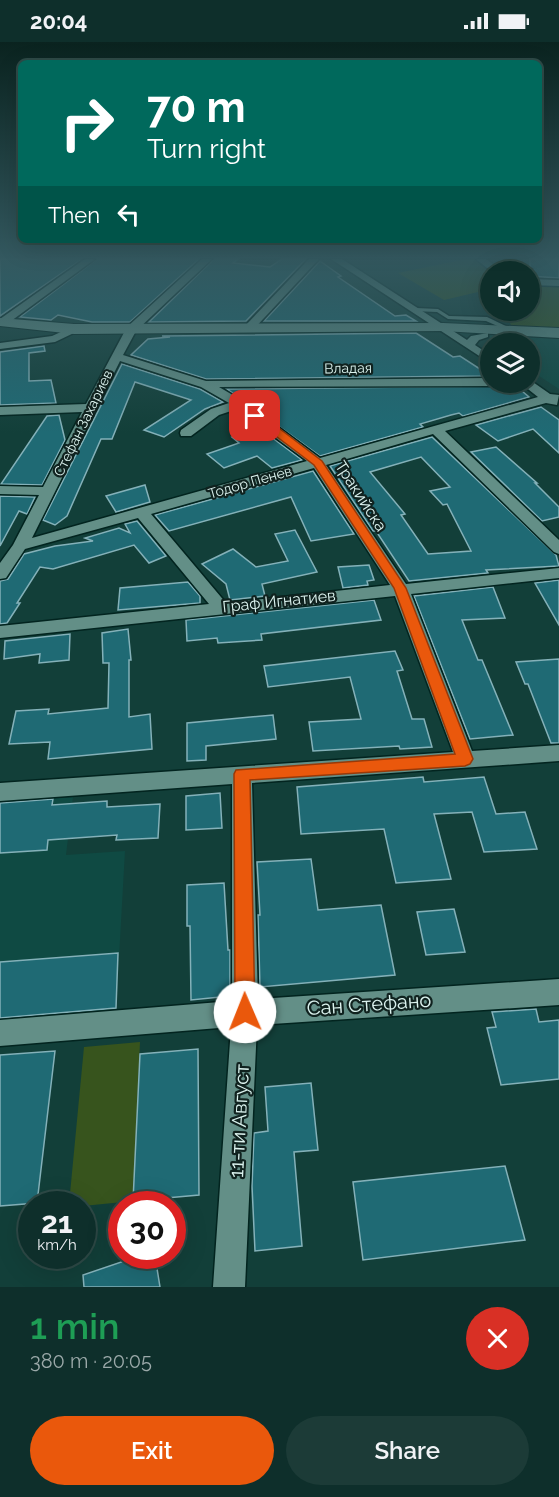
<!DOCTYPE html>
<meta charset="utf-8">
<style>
body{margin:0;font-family:Raleway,sans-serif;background:#1c3b37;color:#f1f3f6;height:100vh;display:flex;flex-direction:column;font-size:22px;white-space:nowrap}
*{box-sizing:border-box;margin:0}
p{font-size:20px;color:#9ba9a9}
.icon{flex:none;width:33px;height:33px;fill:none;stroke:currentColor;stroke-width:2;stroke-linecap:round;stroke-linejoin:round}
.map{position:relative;height:1245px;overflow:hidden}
.panel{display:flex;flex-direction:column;background:#0e2f2b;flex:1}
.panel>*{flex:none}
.banner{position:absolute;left:18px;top:18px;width:524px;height:183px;border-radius:9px;box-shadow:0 6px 24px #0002,0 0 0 2px #2e4a47;background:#00695c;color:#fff;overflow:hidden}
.tools{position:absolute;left:480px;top:219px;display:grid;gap:12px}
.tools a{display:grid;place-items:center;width:60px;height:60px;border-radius:50%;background:#0e2f2b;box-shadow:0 6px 24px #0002,0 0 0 2px #2e4a47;font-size:30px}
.speed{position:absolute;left:18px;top:1149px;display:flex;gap:12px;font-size:30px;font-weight:700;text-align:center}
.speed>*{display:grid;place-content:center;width:78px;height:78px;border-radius:50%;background:#0e2f2b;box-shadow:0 6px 24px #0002,0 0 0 2px #2e4a47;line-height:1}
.speed small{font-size:15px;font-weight:400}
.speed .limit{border:9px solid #d22;background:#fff;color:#111}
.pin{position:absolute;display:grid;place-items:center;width:51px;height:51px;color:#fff;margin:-26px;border-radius:12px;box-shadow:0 3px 9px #0006}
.me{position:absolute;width:66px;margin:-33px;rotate:359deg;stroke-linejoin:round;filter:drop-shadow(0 0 4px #0008)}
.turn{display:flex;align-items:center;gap:21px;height:126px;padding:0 30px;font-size:27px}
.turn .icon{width:78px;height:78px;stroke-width:2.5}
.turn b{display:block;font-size:42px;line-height:51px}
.then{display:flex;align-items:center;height:57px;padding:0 30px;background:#0003;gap:12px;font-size:22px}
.round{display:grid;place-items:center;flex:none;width:63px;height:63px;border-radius:32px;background:#1c3b37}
.head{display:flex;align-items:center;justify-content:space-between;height:102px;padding:0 30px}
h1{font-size:36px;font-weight:600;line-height:45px;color:#1e9e55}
.primary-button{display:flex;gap:12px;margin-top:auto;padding:12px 30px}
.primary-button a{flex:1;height:69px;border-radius:36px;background:#ea580c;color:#fff;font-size:24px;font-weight:600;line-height:69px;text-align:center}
.primary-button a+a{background:#1c3b37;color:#f1f3f6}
.status{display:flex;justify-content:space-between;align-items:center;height:42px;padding:0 30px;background:#0e2f2b;direction:ltr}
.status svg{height:16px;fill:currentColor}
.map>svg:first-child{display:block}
.built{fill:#0f4a43}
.green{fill:#37541d}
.building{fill:#1f6a74;stroke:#84b1b9;stroke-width:1.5;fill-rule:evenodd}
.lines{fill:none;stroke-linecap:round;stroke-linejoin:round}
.lane-casing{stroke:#02241f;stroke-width:3}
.street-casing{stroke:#02241f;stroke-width:3}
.secondary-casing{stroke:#02241f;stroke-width:2}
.lane{fill:#638f87;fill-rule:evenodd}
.street{fill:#638f87;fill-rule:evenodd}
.secondary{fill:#638f87;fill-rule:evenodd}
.route{fill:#ea580c;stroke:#983908;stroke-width:1.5}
.labels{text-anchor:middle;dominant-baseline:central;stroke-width:4.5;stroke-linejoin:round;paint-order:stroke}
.far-street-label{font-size:14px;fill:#dcf3ef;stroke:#10221f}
.street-label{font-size:16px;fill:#dcf3ef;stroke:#10221f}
.near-street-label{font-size:20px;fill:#dcf3ef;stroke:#10221f}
</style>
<div class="status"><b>20:04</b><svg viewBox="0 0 49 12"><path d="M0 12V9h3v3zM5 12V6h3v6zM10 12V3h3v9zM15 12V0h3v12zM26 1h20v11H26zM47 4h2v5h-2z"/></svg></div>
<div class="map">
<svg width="559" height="1245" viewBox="0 0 559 1245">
<rect width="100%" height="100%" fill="#123f39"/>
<!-- built -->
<g class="built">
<polygon points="490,294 559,297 559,347 530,328 530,302 490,302 490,303"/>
<polygon points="73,755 66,813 125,809 116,969 0,979 0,760"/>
</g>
<!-- green -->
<g class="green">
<polygon points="466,217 481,217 499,229 490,230 490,257 478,250 444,258 398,231"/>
<polygon points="530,240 559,241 559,291 513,289 506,269 530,268"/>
<polygon points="140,1000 133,1159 83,1164 69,1162 84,1005"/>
</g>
<!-- building -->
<g class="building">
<polygon points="0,217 82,217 0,274"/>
<polygon points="97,217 199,217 130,280 92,280 58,273 51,278 20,275"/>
<polygon points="214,217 238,217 233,221 270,225 282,217 306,217 246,279 149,280"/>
<polygon points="530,217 559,217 559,236 530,234"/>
<polygon points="320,219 341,234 338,235 395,274 406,273 416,279 264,279"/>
<polygon points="416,291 453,315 460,314 483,329 483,334 206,337 131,313 148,297 170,295 162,294"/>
<polygon points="44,304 45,309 29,311 29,339 51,338 56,361 0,363 0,310"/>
<polygon points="122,322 200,347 223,360 205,367 164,395 144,388 191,358 135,340 112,397 101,397 67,474 55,483 43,478"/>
<polygon points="516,344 529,355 463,374 459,371 451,373 420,382 423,385 320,414 227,347"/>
<polygon points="541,365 559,378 559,411 533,387 498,399 476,383"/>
<polygon points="59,373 65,398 42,443 1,442 47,374"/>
<polygon points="259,386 302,418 272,426 257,414 224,426 207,412 239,401 232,395"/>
<path d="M 432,395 L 556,513 L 559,524 L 486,528 L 488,531 L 409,539 L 376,489 L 373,489 L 330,424 ZM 421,415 L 450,445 L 430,449 L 443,463 L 447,462 L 471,509 L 428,512 L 401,473 L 405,472 L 370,430 Z"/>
<polygon points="496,405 537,441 535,441 559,465 559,475 542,479 471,410"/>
<polygon points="313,429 354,492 311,499 291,455 169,489 155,473"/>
<polygon points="145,443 150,460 116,470 106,454"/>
<polygon points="0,454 35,455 27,472 19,469 0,504"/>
<polygon points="137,479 166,514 149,521 134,503 53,527 40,525 17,561 20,561 7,581 0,582 0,539 8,537 24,512 55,504 93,499 85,496 119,486 130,491 125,482"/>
<polygon points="295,488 317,530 262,542 265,554 230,558 226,542 202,522 233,507 256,525 288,519 275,492"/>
<polygon points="369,523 374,538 367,539 368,543 343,546 338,525"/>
<polygon points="559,538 559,583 535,541"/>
<polygon points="188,540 200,554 200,561 118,568 120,546"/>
<polygon points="493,545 505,576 462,578 478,618 482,618 513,693 470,697 414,554"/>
<polygon points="374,558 381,578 261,592 262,598 218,601 217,596 187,599 186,578"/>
<polygon points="128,587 131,618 129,618 129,675 150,672 152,707 48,717 50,700 9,702 16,669 49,667 48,672 108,666 109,621 103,621 102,591"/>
<polygon points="70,592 69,618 39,621 40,612 4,617 5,599"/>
<polygon points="395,609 403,628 397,629 412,677 424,677 432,705 400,707 399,704 313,709 309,680 361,677 350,635 268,645 264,624"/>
<polygon points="559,617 559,701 551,701 528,642 525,642 516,620"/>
<polygon points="273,673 276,697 206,704 206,718 187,719 187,681"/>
<polygon points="423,735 424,740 484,735 496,772 525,770 537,807 484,810 472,770 434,772 451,837 396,841 384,787 301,792 297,745"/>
<polygon points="220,751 222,786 186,788 186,754"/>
<polygon points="53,757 52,763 107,759 107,765 160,762 158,796 116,798 117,793 48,798 47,808 0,811 0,761"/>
<polygon points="311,817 318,868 381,863 395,933 260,945 258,873 260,873 257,820"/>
<polygon points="224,841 228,908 230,908 230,954 191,958 190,884 187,884 187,843"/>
<polygon points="454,867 465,910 426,913 417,870"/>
<polygon points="118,911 116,966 0,976 0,920"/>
<polygon points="536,967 539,980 559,978 559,1037 501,1043 487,986 496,985 492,970"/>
<polygon points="198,1007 199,1153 133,1159 140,1012"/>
<polygon points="55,1009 37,1161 0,1164 0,1013"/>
<polygon points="311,1041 318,1108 294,1110 302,1204 255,1209 252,1144 254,1091 268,1089 265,1045"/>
<polygon points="505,1124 525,1198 363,1218 353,1140"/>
<polygon points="139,1214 155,1214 160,1245 84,1245 83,1233"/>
</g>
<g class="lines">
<defs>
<polygon id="lane" points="416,266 438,267 449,274 487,275 514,288 509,289 486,279 448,277 437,270 414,269 413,268"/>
<g id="street">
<polygon points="85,217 95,217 7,282 0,282 0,277"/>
<path d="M 202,217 L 212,217 L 136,289 L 123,313 L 206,339 L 490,336 L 490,340 L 496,340 L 490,344 L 219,345 L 243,359 L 320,416 L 538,355 L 519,340 L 530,340 L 530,338 L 550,352 L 559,353 L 557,363 L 546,361 L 445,389 L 559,498 L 559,512 L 554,510 L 433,392 L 326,423 L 406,542 L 559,526 L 559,536 L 411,552 L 472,709 L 559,703 L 559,719 L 252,741 L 258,957 L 559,937 L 559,963 L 257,983 L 245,1245 L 213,1245 L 231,985 L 0,1004 L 0,978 L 232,959 L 232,742 L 0,759 L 0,741 L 453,710 L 395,554 L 0,596 L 0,584 L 209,562 L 138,476 L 25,507 L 6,536 L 0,537 L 0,521 L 13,503 L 39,453 L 0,452 L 0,444 L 43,445 L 82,370 L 0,373 L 0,365 L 86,362 L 127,285 ZM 120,319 L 201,345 L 229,361 L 211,367 L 181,388 L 180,391 L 181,394 L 191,394 L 219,373 L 237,367 L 307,419 L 32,496 ZM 314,426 L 390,543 L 226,561 L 151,472 Z"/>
<polygon points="309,217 319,217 252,289 244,289 244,285"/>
<polygon points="331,217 342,217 467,298 471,294 488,291 488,295 479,298 475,303 490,313 490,321"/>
<polygon points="476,217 486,217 503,230 492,230"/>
<polygon points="530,237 559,238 559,244 530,243"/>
<polygon points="74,284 78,285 78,289 55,300 0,307 0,301 52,294"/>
</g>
<polygon id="secondary" points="0,276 74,282 443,281 559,286 559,296 443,289 74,292 0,284"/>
</defs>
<!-- lane casing -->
<use href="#lane" class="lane-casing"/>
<!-- street casing -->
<use href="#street" class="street-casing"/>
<!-- secondary casing -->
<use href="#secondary" class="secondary-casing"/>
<!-- lane -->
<use href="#lane" class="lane"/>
<!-- street -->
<use href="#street" class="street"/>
<!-- secondary -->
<use href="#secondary" class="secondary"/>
</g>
<!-- sky -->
<linearGradient id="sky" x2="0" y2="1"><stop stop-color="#0a231f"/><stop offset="0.55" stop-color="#33585f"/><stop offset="1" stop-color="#33585f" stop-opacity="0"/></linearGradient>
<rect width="559" height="391" fill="url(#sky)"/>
<!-- route -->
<polygon class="route" points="252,371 259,371 322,419 406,546 473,717 470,722 465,724 250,738 255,970 252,977 245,980 238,977 235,970 234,732 236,728 455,712 394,546 314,423 252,376"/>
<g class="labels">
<!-- far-street labels -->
<g class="far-street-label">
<text transform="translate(348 326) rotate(-1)">Владая</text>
<text transform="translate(83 381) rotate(-64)">Стефан Захариев</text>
<text transform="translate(250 440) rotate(-16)">Тодор Пенев</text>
</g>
<!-- street labels -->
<g class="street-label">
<text transform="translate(361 454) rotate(57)">Тракийска</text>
<text transform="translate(279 559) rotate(-6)">Граф Игнатиев</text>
</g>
<!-- near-street labels -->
<g class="near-street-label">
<text transform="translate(369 962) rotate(-4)">Сан Стефано</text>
<text transform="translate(239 1079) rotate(-87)">11-ти Август</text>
</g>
</g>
</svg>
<div class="tools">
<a><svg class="icon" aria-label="sound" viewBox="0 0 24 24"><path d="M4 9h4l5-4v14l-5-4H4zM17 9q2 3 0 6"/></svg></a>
<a><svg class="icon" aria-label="layers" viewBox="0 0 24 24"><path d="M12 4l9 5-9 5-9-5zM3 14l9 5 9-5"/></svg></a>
</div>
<div class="speed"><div>21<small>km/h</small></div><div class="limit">30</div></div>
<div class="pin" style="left:255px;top:374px;background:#d93025"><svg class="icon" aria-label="arrive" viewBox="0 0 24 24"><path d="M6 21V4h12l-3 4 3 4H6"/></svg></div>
<svg class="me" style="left:245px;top:970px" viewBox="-20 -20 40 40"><circle r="19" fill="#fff"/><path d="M0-13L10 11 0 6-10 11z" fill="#ea580c"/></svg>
<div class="banner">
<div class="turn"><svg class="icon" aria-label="right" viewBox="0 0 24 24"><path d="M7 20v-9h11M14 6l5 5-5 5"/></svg><div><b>70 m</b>Turn right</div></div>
<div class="then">Then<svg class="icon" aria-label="left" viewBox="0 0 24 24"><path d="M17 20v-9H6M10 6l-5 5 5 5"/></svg></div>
</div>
</div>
<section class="panel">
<div class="head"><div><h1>1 min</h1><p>380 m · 20:05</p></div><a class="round" style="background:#d93025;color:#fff"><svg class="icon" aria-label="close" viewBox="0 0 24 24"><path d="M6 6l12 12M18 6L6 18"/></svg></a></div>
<div class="primary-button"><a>Exit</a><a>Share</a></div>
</section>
